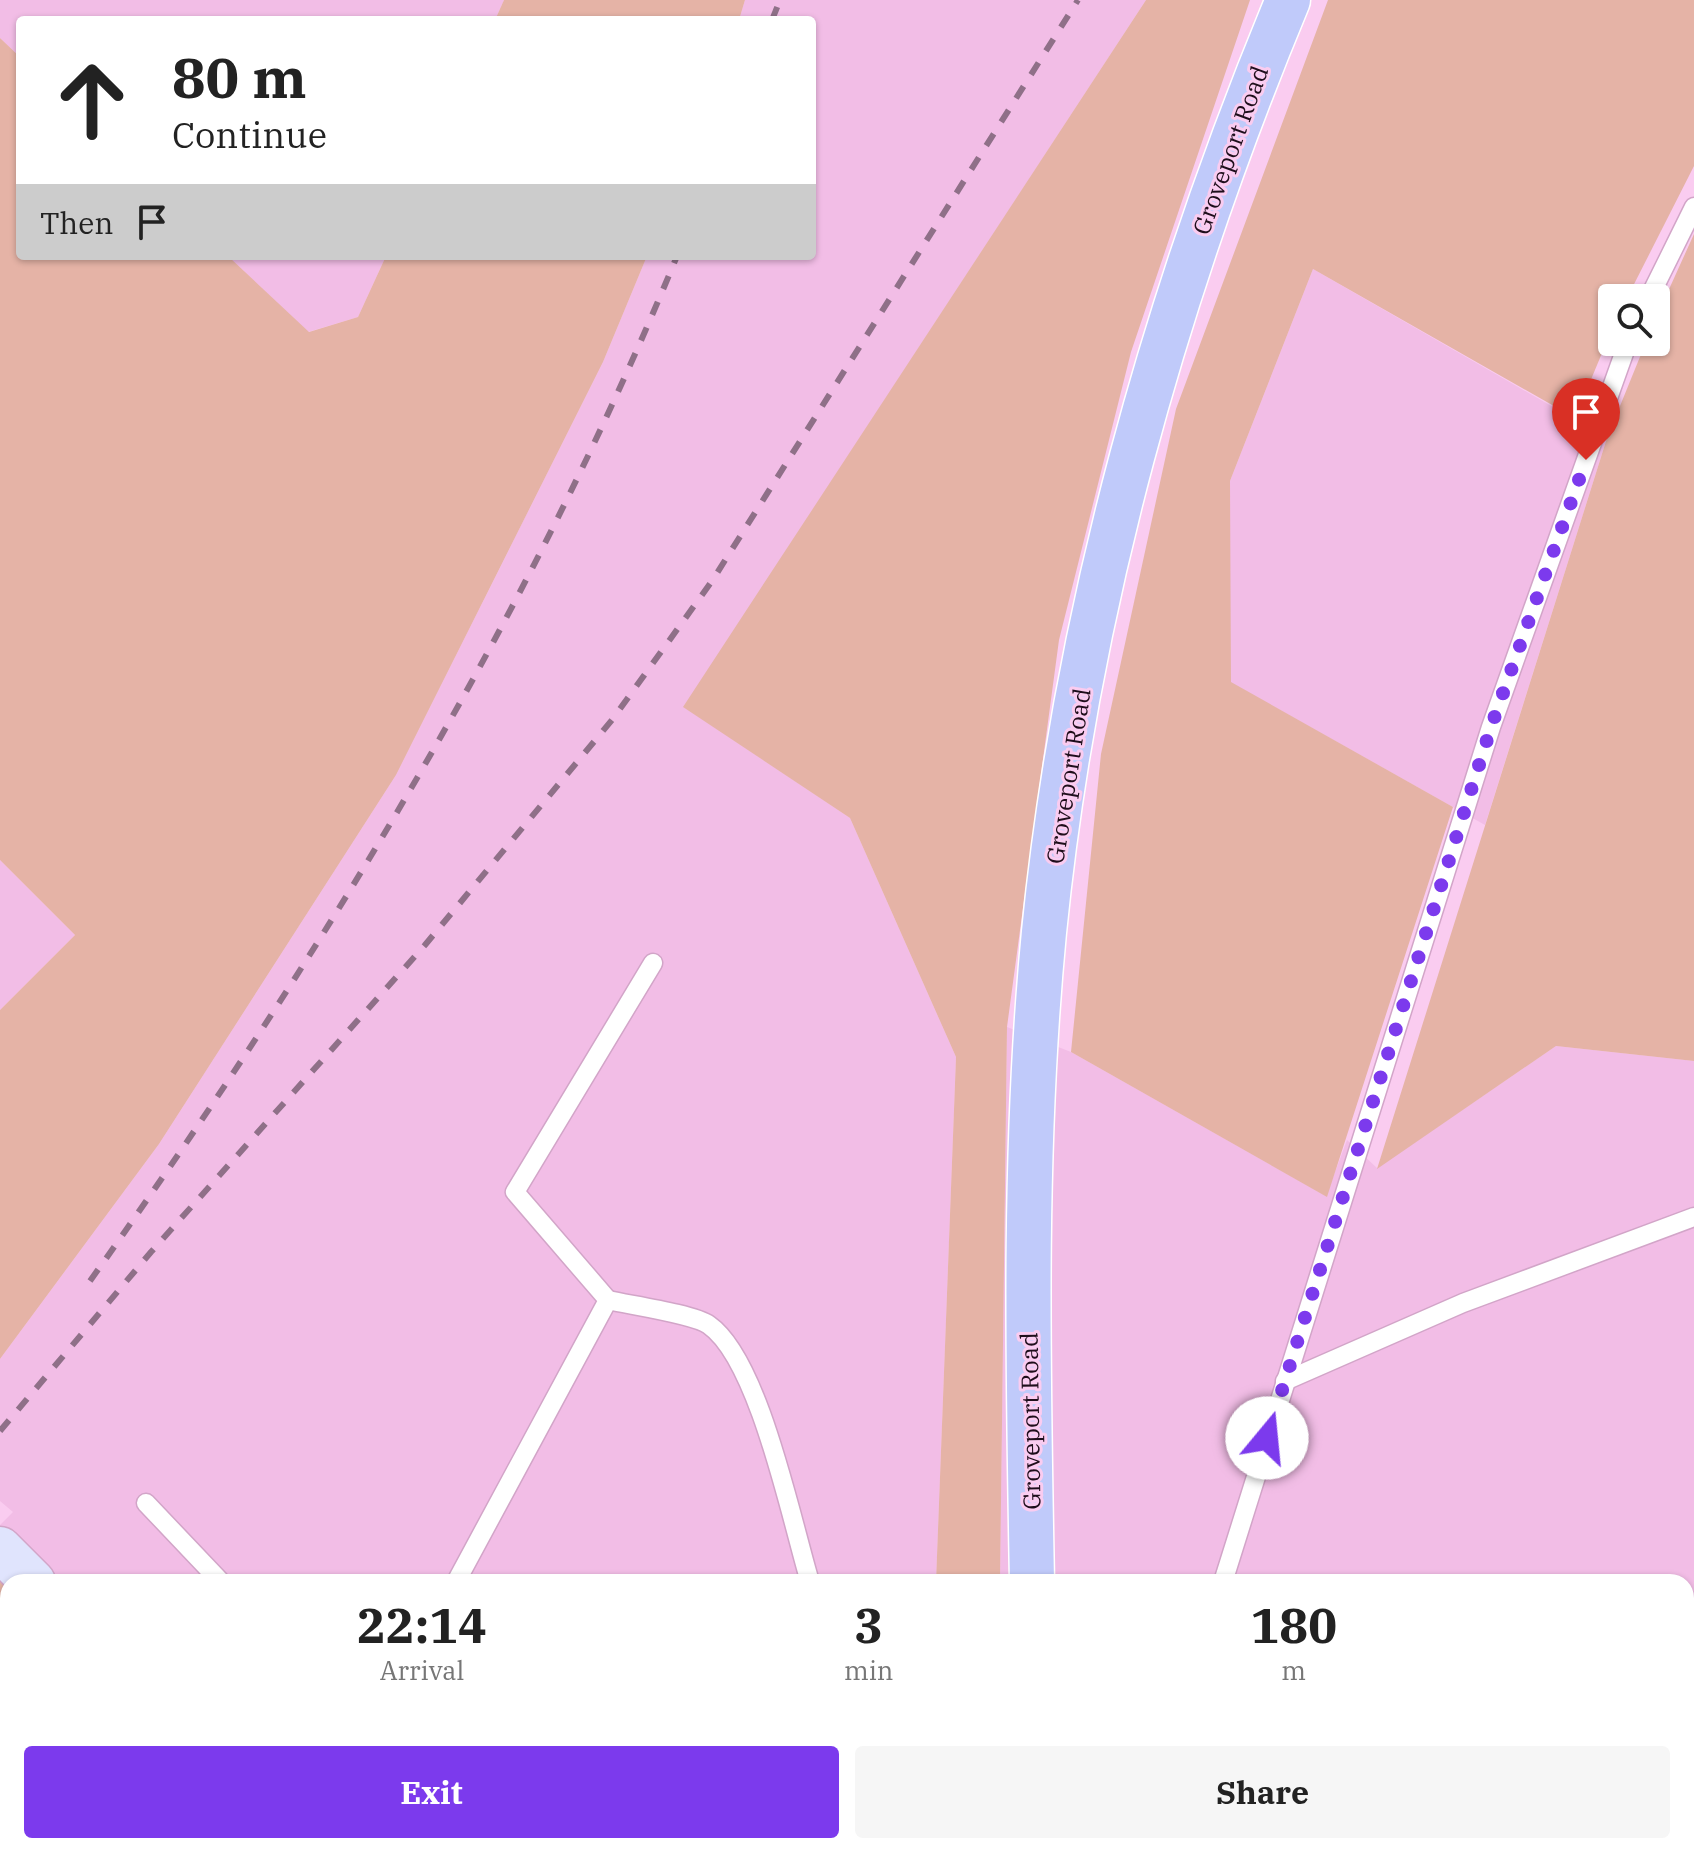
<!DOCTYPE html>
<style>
body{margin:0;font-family:"IBM Plex Serif",serif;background:#f6f6f6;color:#222;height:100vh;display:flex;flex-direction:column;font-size:30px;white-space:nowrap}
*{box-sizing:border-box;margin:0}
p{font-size:26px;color:#767676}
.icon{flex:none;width:44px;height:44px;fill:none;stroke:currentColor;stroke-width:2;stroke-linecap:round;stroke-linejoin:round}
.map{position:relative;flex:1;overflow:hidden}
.side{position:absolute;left:0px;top:1574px;width:1694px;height:280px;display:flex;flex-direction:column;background:#fff;border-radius:24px 24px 0 0;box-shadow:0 2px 6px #0004}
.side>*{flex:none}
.hud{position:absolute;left:16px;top:16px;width:800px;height:244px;border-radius:8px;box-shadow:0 2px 6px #0004;background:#fff;color:#222;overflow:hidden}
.fabs{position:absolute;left:1598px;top:284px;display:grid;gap:16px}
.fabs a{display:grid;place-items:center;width:72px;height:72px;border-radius:8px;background:#fff;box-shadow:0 2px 6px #0004;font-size:40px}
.pin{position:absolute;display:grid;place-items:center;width:68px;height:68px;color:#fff;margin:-82px -34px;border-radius:50% 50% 50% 0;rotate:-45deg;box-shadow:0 0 8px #0007}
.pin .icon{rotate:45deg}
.me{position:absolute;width:88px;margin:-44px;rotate:17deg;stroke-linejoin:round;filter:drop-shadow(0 0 6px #0008)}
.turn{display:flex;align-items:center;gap:28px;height:168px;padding:0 24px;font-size:36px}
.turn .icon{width:104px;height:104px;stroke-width:2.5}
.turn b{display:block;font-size:56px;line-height:68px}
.then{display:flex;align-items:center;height:76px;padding:0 24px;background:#0003;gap:16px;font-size:30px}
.eta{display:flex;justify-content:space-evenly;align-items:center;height:136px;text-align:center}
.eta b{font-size:48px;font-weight:800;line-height:56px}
.primary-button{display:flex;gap:16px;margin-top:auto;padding:16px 24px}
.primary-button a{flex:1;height:92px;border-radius:8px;background:#7c3aed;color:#fff;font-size:32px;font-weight:800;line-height:92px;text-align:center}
.primary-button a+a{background:#f6f6f6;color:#222}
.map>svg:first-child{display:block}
.built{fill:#f2bde6}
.green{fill:#e5b3a6}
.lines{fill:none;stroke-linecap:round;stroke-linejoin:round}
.lane-casing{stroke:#d2a5c8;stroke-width:21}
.secondary-casing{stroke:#d2a5c8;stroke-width:47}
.primary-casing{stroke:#fff;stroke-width:47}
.lane{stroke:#fff;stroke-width:18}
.secondary{stroke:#e0e4fd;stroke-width:44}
.primary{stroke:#c0cafa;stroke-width:44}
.rail{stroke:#8f7088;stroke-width:6;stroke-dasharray:14 14;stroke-linecap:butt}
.route{stroke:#7c3aed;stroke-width:14;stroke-dasharray:0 25.2}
.labels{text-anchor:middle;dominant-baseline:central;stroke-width:6;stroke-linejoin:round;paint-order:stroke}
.street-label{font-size:24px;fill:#1e0e1b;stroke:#faccf0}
</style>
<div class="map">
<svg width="1694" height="1854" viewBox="0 0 1694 1854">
<rect width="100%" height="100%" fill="#faccf0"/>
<!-- built -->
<g class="built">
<polygon points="0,0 504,0 495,20 20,20 20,57 0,38"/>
<polygon points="745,0 1146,0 684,707 850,818 956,1057 936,1582 0,1580 0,1525 13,1512 0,1501 0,1359 159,1144 396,775 603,362 647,256 812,256 812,20 739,20"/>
<polygon points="228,256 386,256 358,317 308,332"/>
<polygon points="1313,269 1607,438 1485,825 1230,682 1230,481"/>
<polygon points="0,860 75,935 0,1010"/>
<polygon points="1007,1027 1071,1052 1326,1196 1347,1140 1377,1168 1556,1046 1694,1061 1694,1790 1686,1798 1686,1582 1000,1582"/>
<polygon points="261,1846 929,1846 929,1854 269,1854"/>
<polygon points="1007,1846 1639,1846 1631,1854 1007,1854"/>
</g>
<!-- green -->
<g class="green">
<polygon points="504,0 745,0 739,20 495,20"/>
<polygon points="1146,0 1250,0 1131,352 1059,640 1007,1027 1000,1582 936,1582 956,1057 850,818 683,707"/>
<polygon points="1328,0 1694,0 1694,166 1627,298 1612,298 1612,329 1575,418 1313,269 1230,481 1231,682 1453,807 1327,1197 1071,1052 1101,754 1176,409"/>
<polygon points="0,38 20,57 20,256 228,256 309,332 358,317 386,256 647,256 603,362 396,775 159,1144 0,1359 0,1010 75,935 0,860"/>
<polygon points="1694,234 1694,1061 1556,1046 1377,1169 1607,438 1646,342 1656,342 1656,318"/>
<polygon points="0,1580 8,1588 8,1846 261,1846 269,1854 0,1854"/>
<polygon points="1694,1790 1694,1849 1689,1854 1631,1854 1639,1846 1686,1846 1686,1798"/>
<rect x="929" y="1846" width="78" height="8"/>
</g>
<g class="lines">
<defs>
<g id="lane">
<polyline points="1649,298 1694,207"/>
<path d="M 608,1300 C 629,1305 694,1314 709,1325 C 759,1360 791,1519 810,1582"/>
<polyline points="1285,1381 1463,1303 1694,1217"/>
<polyline points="146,1503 221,1582"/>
<polyline points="456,1582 608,1300 515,1192 653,963"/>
<polyline points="1223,1582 1491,727 1628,342"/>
<polyline points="1686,1748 1694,1741"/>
<polyline points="616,1846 628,1854"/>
<polyline points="869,1846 869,1854"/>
<polyline points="1140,1854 1142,1846"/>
<polyline points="1316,1854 1321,1846"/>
<polyline points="1433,1854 1438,1846"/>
</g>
<g id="secondary">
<polyline points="0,1549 33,1582"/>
<polyline points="292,1846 300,1854"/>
</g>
<g id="primary">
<path d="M 1032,1582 C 1028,1366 1023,1148 1044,932 C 1076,613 1165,296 1288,0"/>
<polyline points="1038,1846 1038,1854"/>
</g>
</defs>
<!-- lane casing -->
<use href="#lane" class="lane-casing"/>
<!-- secondary casing -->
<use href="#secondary" class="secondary-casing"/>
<!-- primary casing -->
<use href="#primary" class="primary-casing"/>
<!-- lane -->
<use href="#lane" class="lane"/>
<!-- secondary -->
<use href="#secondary" class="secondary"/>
<!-- primary -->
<use href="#primary" class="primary"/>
<!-- rail -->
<g class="rail">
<polyline points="772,20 780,0"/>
<path d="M 90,1281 C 319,959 526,623 677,256"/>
<polyline points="0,1431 151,1252 425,945 612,720 712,581 1078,0"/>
</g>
</g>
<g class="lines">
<!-- route -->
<polyline class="route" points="1267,1438 1491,727 1586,460"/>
</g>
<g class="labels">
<!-- street labels -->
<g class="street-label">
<text transform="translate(1230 150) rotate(-70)">Groveport Road</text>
<text transform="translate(1068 776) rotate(-81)">Groveport Road</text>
<text transform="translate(1030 1421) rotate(-91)">Groveport Road</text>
</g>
</g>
</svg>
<div class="fabs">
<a><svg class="icon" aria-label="search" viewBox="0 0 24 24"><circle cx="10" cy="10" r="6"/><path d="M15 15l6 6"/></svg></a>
</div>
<div class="pin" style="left:1586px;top:460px;background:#d93025"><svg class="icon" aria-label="arrive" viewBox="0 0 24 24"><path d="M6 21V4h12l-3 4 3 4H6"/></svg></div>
<svg class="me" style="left:1267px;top:1438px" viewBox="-20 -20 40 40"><circle r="19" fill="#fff"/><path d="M0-13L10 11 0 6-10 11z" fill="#7c3aed"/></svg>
<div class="hud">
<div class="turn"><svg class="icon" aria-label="ahead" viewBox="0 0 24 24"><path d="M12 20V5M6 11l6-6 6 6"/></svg><div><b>80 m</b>Continue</div></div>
<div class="then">Then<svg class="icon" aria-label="arrive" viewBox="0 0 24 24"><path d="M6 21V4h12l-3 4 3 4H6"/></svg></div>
</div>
<section class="side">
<div class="eta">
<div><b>22:14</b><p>Arrival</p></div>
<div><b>3</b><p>min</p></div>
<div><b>180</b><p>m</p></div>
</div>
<div class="primary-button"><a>Exit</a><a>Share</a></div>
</section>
</div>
